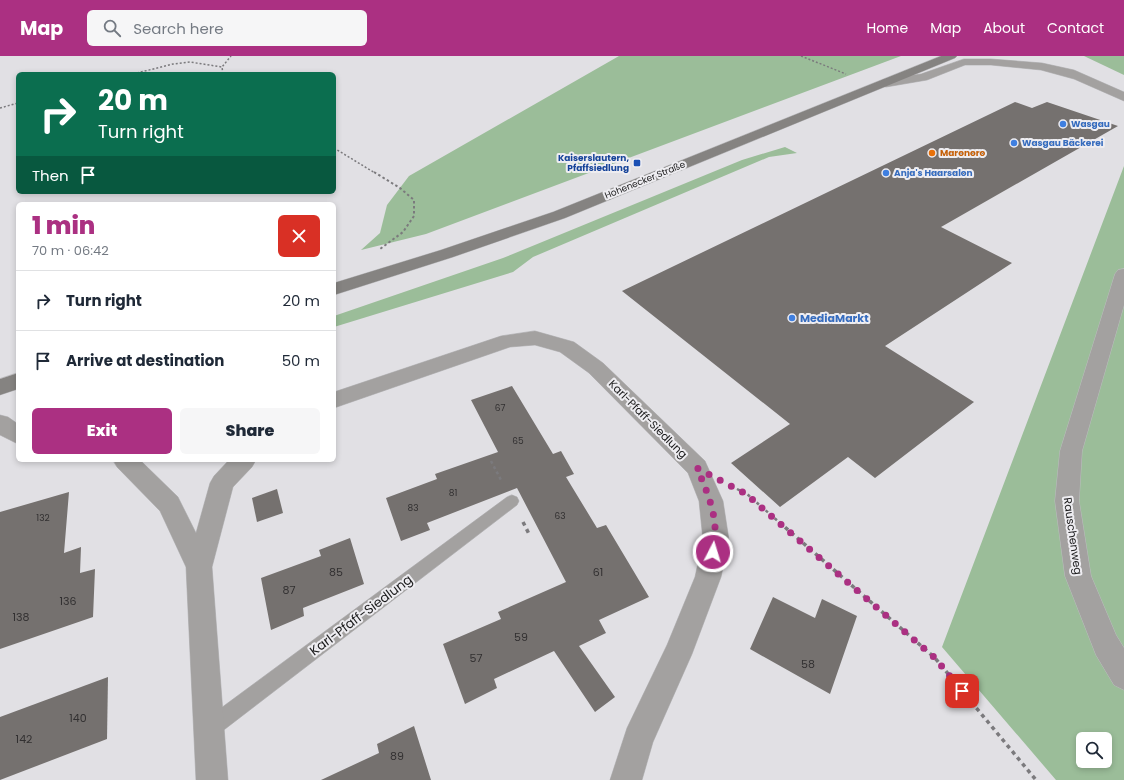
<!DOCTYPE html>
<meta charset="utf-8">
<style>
body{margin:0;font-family:Poppins,sans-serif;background:#f6f6f7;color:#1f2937;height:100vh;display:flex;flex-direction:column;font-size:15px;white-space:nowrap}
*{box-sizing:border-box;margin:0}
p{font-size:13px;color:#747a83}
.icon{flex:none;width:22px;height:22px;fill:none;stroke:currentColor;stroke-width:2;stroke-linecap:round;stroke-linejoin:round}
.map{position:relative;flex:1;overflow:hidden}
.panel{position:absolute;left:16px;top:146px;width:320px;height:260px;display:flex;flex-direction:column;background:#fff;border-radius:6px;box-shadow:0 2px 6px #0003}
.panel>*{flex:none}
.top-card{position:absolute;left:16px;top:16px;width:320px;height:122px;border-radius:6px;box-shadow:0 2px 6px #0003;background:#0b6e4f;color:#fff;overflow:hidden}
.tools{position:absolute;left:1076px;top:676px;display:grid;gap:8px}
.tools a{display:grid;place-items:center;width:36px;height:36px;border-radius:6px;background:#fff;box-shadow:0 2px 6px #0003;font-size:20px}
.pin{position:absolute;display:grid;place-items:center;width:34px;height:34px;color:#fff;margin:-17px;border-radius:8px;box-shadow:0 2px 6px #0006}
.me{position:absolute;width:44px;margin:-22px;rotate:5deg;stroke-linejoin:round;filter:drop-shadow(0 0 3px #0008)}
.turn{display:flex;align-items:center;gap:14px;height:84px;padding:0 16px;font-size:18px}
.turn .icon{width:52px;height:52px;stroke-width:2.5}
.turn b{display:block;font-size:28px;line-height:34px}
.then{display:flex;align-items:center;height:38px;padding:0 16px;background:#0003;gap:8px;font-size:15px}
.round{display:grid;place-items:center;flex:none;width:42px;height:42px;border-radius:6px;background:#f6f6f7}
.overview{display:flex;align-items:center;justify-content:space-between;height:68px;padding:0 16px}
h1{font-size:24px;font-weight:800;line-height:30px;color:#ab3082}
.button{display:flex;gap:8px;margin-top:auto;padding:8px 16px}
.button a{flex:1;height:46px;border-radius:6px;background:#ab3082;color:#fff;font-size:16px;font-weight:800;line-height:46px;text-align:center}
.button a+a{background:#f6f6f7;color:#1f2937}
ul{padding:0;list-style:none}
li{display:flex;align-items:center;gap:12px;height:60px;padding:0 16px;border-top:1px solid #e0e1e3}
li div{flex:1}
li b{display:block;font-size:15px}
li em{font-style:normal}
header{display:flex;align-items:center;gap:24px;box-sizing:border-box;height:56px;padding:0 20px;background:#ab3082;color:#fff}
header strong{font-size:19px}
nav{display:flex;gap:22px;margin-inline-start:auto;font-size:14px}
.search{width:280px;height:36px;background:#f6f6f7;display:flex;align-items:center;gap:10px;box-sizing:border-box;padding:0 14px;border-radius:6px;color:#747a83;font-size:15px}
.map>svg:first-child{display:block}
.green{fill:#9bbd99;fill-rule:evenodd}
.building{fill:#75716f}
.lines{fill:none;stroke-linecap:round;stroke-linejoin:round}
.service-casing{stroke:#bdbdc0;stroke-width:1}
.minor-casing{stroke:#bdbdc0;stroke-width:1}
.tertiary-casing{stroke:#bdbdc0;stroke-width:1}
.secondary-casing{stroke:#bdbdc0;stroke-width:1}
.path-far3{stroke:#7b7a7d;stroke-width:1.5;stroke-dasharray:2 2;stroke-linecap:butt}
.path-far2{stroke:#7b7a7d;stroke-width:2;stroke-dasharray:2.5 2.5;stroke-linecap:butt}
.path-far1{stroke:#7b7a7d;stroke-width:2.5;stroke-dasharray:3 3;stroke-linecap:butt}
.path{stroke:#7b7a7d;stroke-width:3.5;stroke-dasharray:4 4;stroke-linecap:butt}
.service{fill:#a3a1a0;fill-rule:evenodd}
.minor{fill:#a3a1a0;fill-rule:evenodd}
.tertiary{fill:#a3a1a0;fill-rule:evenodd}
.secondary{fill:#858381;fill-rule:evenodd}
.route{stroke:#ab3082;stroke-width:7;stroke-dasharray:0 12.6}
.shop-dot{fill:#3f7fe0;stroke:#eeedf1;stroke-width:1.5}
.food-dot{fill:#e8710a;stroke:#eeedf1;stroke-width:1.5}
.transit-dot{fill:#1a4fb4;stroke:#eeedf1;stroke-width:1.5}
.labels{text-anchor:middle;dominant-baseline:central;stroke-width:4;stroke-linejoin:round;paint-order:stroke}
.far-shop-label{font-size:9px;font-weight:bold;fill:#366cbe;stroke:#eeedf1;text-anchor:start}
.far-food-label{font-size:9px;font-weight:bold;fill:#c56008;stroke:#eeedf1;text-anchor:start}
.far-transit-label{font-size:9px;font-weight:bold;fill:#164399;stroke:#eeedf1;text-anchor:end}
.far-street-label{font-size:9px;fill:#1b1b1c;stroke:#eeedf1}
.number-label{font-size:9px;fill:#323031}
.shop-label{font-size:11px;font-weight:bold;fill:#366cbe;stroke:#eeedf1;text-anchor:start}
.street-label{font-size:11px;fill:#1b1b1c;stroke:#eeedf1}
.near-number-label{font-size:11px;fill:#323031}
.near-street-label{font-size:13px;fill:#1b1b1c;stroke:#eeedf1}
</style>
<header>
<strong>Map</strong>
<div class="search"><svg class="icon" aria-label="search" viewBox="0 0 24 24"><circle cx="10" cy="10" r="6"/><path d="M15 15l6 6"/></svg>Search here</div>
<nav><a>Home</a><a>Map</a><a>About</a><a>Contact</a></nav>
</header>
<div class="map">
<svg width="1124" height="724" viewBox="0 0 1124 724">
<rect width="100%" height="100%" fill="#e1e0e4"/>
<!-- green -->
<g class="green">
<polygon points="619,0 901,0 426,178 361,194 380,177 387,149 409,120"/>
<polygon points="1084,0 1124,0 1124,19"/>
<polygon points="785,91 797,97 769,101 533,201 513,216 334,271 334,260 503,202 742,104"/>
<path d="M 1124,110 L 1124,724 L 1056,724 L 942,591 ZM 1083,683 L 1105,683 L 1105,705 L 1083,705 Z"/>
</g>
<!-- building -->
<g class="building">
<polygon points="1015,46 1032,52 1047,46 1118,70 941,171 1012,207 885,290 974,346 875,422 848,401 780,451 731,407 790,368 622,235"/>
<polygon points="512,330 553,398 561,395 574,418 566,421 597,472 606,469 649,541 599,564 606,577 579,590 615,641 595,656 554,595 494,623 497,632 465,648 443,588 501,563 498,556 566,526 517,432 427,467 430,474 401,485 386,442 437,423 435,418 498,396 471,344"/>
<polygon points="277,433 283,457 257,466 252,442"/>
<polygon points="69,436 64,497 81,491 80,517 95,513 93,561 0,593 0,456"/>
<polygon points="350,482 364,528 303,552 304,560 271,574 261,522 321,500 319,494"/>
<polygon points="773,541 815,562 822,543 857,560 830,638 750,593"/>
<polygon points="108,621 107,683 0,724 0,661"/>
<polygon points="414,670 431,724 321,724 379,697 377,688"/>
</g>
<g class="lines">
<defs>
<polygon id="service" points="512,439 517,441 519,445 517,449 216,680 209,682 202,680 200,673 202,666 507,441"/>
<g id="minor">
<polygon points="535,275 574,286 603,307 705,405 723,445 729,484 721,521 692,598 653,686 642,724 610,724 627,672 667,589 695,521 703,484 699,445 688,417 589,317 560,296 535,289 510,291 334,352 334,336 501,280"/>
<polygon points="0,359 8,361 18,368 18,388 0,379"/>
<polygon points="113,404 140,404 178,441 196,477 210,427 214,420 229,404 256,404 252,411 233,431 212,511 228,724 196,724 186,511 160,455 117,411"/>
</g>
<g id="tertiary">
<polygon points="964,3 991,3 1042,7 1074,14 1124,36 1124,45 1074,23 1041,14 991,9 965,9 927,24 886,31 882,30 880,27 882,24 886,23 921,18"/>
<polygon points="1124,213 1124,249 1082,395 1079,445 1091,520 1116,579 1124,592 1124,634 1114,629 1096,599 1065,520 1055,445 1060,395 1115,218 1118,214"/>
</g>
<g id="secondary">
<polygon points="941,0 957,0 955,2 565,162 453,201 334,239 334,227 441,194 553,156"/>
<polygon points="18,317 18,333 0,339 0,323"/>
</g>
</defs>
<!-- service casing -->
<use href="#service" class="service-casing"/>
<!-- minor casing -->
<use href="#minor" class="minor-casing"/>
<!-- tertiary casing -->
<use href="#tertiary" class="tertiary-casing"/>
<!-- secondary casing -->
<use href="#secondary" class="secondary-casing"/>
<!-- path-far3 -->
<g class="path-far3">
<polyline points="801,0 846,18"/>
<polyline points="133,18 173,8 190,6 222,11"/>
<polyline points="223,18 222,11 231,0"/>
<polyline points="0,52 18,47"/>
<polyline points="334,92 375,117"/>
</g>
<!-- path-far2 -->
<polyline class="path-far2" points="374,116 400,132 414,144 414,160 403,176 380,193"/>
<!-- path-far1 -->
<g class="path-far1">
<polyline points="491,405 501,424"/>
<polyline points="737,433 747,438 780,467"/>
</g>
<!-- path -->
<g class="path">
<polyline points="523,466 530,480"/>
<polyline points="779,466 935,602 1036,724"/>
</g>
<!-- service -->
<use href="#service" class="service"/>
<!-- minor -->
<use href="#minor" class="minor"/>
<!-- tertiary -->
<use href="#tertiary" class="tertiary"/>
<!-- secondary -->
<use href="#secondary" class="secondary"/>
</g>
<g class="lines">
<!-- route -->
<path class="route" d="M 713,496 C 720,465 709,440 697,412 L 746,438 L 935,602 L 962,635"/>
</g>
<!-- markers -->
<g class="shop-dot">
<circle cx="1063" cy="68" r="4"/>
<circle cx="1014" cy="87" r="4"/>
<circle cx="886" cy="117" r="4"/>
<circle cx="792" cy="262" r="4"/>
</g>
<circle class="food-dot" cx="932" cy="97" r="4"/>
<rect class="transit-dot" x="633" y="103" width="8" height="8" rx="2"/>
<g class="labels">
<!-- far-shop labels -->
<g class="far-shop-label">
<text x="1071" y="68">Wasgau</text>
<text x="1022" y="87">Wasgau Bäckerei</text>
<text x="894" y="117">Anja's Haarsalon</text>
</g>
<!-- far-food labels -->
<g class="far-food-label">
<text x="940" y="97">Maronoro</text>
</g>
<!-- far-transit labels -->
<g class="far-transit-label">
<text x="629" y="102">Kaiserslautern,<tspan x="629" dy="10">Pfaffsiedlung</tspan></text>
</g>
<!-- far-street labels -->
<g class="far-street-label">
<text transform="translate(645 124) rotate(-22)">Hohenecker Straße</text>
</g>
<!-- number labels -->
<g class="number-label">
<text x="500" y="352">67</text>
<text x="518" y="385">65</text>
<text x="453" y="437">81</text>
<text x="413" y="452">83</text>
<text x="560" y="460">63</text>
<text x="43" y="462">132</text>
</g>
<!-- shop labels -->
<g class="shop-label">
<text x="800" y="262">MediaMarkt</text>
</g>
<!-- street labels -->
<g class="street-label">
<text transform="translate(648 363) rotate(45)">Karl-Pfaff-Siedlung</text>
<text transform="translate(1073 480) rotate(82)">Rauschenweg</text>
</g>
<!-- near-number labels -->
<g class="near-number-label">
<text x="336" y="516">85</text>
<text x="598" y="516">61</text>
<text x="289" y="534">87</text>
<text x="68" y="545">136</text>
<text x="21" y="561">138</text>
<text x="521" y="581">59</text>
<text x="476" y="602">57</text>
<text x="808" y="608">58</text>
<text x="78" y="662">140</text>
<text x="24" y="683">142</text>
<text x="397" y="700">89</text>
</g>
<!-- near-street labels -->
<g class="near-street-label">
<text transform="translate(361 559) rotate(-37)">Karl-Pfaff-Siedlung</text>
</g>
</g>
</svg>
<div class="tools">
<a><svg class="icon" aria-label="search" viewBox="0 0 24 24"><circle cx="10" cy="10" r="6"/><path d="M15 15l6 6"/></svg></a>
</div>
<div class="pin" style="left:962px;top:635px;background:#d93025"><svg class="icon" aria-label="arrive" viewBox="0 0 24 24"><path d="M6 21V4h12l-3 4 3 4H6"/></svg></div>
<svg class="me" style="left:713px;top:496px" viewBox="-20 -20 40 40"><circle r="17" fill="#ab3082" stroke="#fff" stroke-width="3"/><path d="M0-11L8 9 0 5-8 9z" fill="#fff"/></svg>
<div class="top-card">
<div class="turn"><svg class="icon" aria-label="right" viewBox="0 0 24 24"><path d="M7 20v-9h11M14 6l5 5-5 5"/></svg><div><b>20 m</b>Turn right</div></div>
<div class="then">Then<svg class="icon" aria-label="arrive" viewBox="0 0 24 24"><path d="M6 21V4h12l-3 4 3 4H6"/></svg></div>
</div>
<section class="panel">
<div class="overview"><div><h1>1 min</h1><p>70 m · 06:42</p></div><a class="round" style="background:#d93025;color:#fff"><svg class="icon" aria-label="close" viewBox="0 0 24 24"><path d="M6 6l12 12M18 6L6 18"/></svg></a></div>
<ul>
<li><svg class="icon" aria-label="right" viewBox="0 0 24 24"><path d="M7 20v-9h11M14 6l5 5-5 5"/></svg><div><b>Turn right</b></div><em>20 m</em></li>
<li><svg class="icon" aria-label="arrive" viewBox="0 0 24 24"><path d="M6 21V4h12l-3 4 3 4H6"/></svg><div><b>Arrive at destination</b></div><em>50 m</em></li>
</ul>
<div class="button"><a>Exit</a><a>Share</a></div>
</section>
</div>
